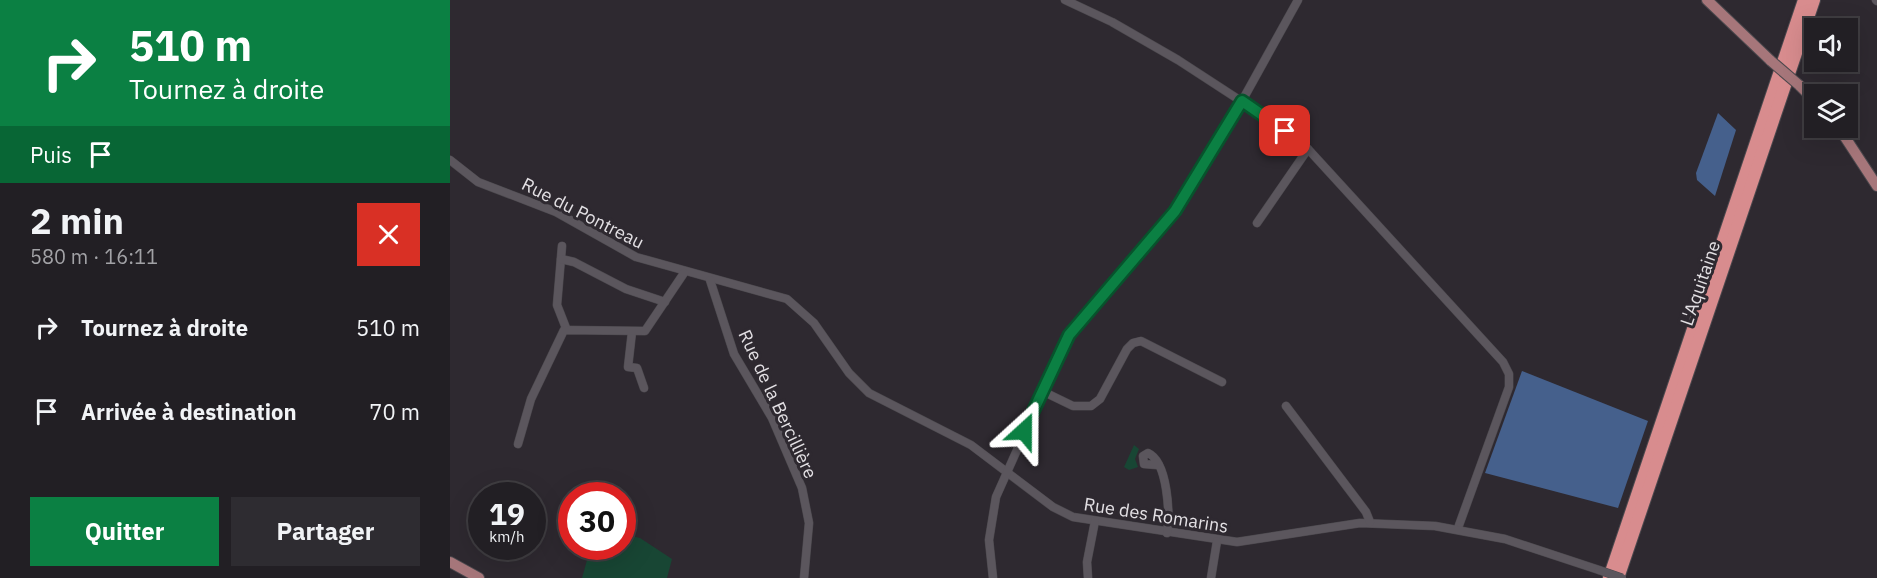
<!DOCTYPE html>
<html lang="fr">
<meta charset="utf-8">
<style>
body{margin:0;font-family:"IBM Plex Sans",sans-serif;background:#2e2c31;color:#f1f3f6;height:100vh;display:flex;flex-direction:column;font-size:22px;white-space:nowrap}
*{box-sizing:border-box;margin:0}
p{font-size:20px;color:#a2a2a6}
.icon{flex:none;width:33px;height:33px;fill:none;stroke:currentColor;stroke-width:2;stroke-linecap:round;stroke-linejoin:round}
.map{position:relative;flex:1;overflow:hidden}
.side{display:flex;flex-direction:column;background:#221f24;width:450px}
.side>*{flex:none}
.banner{background:#0b8043;color:#fff;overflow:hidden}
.tools{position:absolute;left:1354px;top:18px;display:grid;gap:12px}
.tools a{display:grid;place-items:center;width:54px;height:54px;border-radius:0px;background:#221f24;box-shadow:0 6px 24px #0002,0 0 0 2px #3f3d41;font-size:30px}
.speed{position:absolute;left:18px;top:482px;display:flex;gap:12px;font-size:30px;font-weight:700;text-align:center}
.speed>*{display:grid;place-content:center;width:78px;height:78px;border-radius:50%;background:#221f24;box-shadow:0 6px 24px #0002,0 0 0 2px #3f3d41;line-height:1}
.speed small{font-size:15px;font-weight:400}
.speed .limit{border:9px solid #d22;background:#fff;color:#111}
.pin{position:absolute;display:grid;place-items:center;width:51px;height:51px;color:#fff;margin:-26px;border-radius:12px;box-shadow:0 3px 9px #0006}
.me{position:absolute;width:66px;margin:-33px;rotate:24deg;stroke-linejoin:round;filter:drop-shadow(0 0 4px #0008)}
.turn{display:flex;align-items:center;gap:21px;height:126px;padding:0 30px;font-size:27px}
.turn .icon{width:78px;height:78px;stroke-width:2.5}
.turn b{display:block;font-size:42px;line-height:51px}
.then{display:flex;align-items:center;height:57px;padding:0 30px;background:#0003;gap:12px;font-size:22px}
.round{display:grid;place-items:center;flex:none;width:63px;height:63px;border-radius:0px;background:#2e2c31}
.headline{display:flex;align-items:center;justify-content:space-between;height:102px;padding:0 30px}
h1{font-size:36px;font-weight:700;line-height:45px}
.button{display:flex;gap:12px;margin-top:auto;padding:12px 30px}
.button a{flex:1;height:69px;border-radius:0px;background:#0b8043;color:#fff;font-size:24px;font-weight:700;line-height:69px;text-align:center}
.button a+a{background:#2e2c31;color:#f1f3f6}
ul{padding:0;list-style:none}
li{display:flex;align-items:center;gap:18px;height:84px;padding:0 30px}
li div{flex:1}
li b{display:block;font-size:22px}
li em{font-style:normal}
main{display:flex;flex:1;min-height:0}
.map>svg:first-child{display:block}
.green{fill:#184634}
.water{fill:#45608c}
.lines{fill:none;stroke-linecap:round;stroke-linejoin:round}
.minor-casing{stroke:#4b484d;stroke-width:9}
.major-casing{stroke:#4b484d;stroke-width:12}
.highway-casing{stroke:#4b484d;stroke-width:14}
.minor{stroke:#5b565d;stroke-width:8}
.major{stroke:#a6767a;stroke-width:10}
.highway{stroke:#d88c8e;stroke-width:12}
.minor-bridge-casing{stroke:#4b484d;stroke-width:9;stroke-linecap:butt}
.major-bridge-casing{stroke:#4b484d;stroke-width:12;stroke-linecap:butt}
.minor-bridge{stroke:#5b565d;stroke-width:8}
.major-bridge{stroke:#a6767a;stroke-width:10}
.route-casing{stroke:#07532c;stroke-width:15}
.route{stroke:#0b8043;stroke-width:10}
.labels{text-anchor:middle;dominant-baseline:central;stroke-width:6;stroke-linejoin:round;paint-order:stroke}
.street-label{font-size:18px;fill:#e3e0e4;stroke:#2e2930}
</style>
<main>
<section class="side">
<div class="banner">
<div class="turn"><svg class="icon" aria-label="right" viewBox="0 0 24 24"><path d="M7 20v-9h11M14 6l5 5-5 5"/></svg><div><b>510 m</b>Tournez à droite</div></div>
<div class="then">Puis<svg class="icon" aria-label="arrive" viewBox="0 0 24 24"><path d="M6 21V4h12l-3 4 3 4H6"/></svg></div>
</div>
<div class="headline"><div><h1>2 min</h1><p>580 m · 16:11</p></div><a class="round" style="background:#d93025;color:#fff"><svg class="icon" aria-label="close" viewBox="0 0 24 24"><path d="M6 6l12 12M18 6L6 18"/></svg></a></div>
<ul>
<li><svg class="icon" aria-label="right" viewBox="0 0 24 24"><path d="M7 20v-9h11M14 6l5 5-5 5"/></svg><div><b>Tournez à droite</b></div><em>510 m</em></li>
<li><svg class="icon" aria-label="arrive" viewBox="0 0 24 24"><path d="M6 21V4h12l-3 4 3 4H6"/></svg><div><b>Arrivée à destination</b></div><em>70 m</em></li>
</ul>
<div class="button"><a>Quitter</a><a>Partager</a></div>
</section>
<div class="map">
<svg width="1427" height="578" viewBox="0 0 1427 578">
<rect width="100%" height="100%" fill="#2e2930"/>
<!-- green -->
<g class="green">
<polygon points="684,445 689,449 685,459 688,467 679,470 674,467"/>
<polygon points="173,534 190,538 222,559 217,578 132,578 141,546 172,546"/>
</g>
<!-- water -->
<g class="water">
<polygon points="1268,113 1286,130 1265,196 1247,180 1246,173"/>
<polygon points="1072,371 1198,421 1168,508 1035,473"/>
</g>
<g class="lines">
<defs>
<g id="minor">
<polyline points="615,0 662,22 728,60 814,116 858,149 1053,362 1059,374 1059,387 1008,528"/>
<polyline points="1426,0 1427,1"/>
<polyline points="0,160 28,182 106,212 186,257 337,299 364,323 399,373 419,393 521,445 603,507 623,517 787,542 910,523 985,526 1055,539 1149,570"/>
<polyline points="807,223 858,149"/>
<polyline points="112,246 107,305 116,328"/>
<polyline points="111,259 124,262 176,289 215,302"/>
<polyline points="260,280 284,354 322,418 352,488 359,523 354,578"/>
<polyline points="182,332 178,367 187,368 194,388"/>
<polyline points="592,391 623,406 641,406 650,399 677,349 683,343 691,341 772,382"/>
<polyline points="836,406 916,512 920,522"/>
<polyline points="68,444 81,399 114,330 195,331 234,273"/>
<path d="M 707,465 L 694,464 L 693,456 L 698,453 C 718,462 720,514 717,533"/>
<polyline points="543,578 539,540 546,497 614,345 626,325 725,211 792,101 848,0"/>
<polyline points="638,578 637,562 645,521"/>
<polyline points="761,578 767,541"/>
</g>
<g id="major">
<polyline points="1257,0 1321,61"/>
<polyline points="1349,85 1365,101"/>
<polyline points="1389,128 1427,186"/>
<polyline points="0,562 29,578"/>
</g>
<g id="highway">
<polyline points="1159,578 1354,0"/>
<polyline points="1168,578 1364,0"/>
</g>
</defs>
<!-- minor casing -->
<use href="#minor" class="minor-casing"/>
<!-- major casing -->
<use href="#major" class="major-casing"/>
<!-- highway casing -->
<use href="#highway" class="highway-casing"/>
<!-- minor -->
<use href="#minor" class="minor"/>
<!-- major -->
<use href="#major" class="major"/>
<!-- highway -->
<use href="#highway" class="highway"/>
<defs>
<polyline id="minor-bridge" points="1149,570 1172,578"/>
<polyline id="major-bridge" points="1321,61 1349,85"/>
</defs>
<!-- minor-bridge casing -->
<use href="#minor-bridge" class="minor-bridge-casing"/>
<!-- major-bridge casing -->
<use href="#major-bridge" class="major-bridge-casing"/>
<!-- minor-bridge -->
<use href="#minor-bridge" class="minor-bridge"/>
<!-- major-bridge -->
<use href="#major-bridge" class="major-bridge"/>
</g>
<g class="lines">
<defs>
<polyline id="route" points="574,431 619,335 725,211 792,101 835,131"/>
</defs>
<!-- route casing -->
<use href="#route" class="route-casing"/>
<!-- route -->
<use href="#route" class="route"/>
</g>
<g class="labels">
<!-- street labels -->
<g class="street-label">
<text transform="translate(133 213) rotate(27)">Rue du Pontreau</text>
<text transform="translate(1250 283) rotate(-71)">L'Aquitaine</text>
<text transform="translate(328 404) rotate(65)">Rue de la Bercillière</text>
<text transform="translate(706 515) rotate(9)">Rue des Romarins</text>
</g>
</g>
</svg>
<div class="tools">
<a><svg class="icon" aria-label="sound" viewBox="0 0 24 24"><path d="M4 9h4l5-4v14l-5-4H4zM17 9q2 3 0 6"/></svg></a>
<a><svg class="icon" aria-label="layers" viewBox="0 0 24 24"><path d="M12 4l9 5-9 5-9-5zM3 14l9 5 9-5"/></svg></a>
</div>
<div class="speed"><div>19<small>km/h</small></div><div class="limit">30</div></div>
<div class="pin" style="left:835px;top:131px;background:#d93025"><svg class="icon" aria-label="arrive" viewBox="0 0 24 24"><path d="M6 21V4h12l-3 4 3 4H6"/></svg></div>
<svg class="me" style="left:574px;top:431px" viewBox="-20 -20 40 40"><path d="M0-17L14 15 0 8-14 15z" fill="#0b8043" stroke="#fff" stroke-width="4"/></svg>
</div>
</main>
